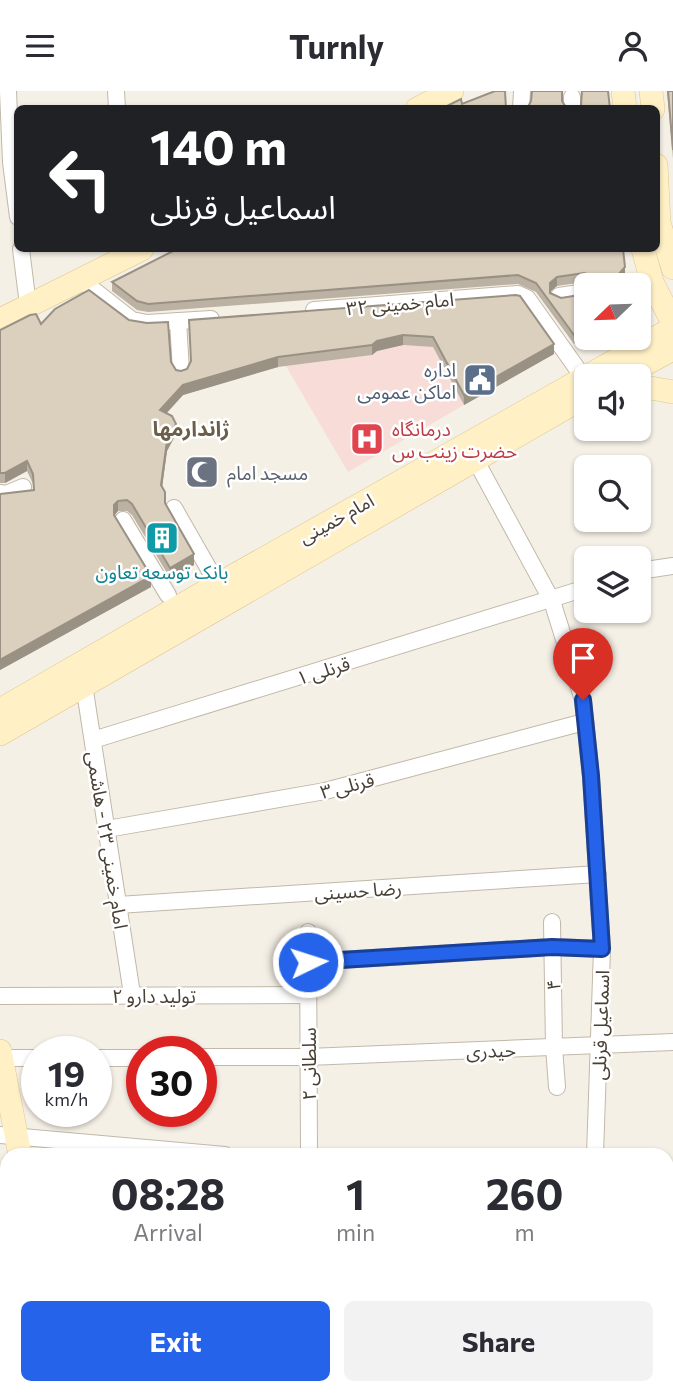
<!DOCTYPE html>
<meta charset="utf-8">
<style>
body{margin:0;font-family:Commissioner,"Noto Sans Arabic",sans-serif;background:#f2f2f3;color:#2b2b33;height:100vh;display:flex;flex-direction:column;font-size:26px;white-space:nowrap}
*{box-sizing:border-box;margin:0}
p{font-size:23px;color:#7c7c81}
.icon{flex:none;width:38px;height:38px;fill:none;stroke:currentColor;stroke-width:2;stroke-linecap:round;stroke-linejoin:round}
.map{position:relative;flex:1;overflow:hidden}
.panel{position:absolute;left:0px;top:1057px;width:674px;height:247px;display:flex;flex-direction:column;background:#fff;border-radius:21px 21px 0 0;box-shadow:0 2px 5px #0004}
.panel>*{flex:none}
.top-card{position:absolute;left:14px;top:14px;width:646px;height:147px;border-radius:10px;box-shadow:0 2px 5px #0004;background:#202124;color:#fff;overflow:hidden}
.needle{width:46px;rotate:247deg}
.fabs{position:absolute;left:574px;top:182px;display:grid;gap:14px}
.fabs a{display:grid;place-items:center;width:77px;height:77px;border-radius:10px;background:#fff;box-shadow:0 2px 5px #0004;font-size:35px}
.speed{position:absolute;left:21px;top:945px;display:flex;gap:14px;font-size:35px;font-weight:700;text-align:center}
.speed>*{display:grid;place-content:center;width:91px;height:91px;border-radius:50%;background:#fff;box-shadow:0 2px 5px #0004;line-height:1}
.speed small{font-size:18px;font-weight:400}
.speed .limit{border:10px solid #d22;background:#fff;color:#111}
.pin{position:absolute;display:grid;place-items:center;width:60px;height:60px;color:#fff;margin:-72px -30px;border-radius:50% 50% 50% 0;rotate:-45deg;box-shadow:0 0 7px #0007}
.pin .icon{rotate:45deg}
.me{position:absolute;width:77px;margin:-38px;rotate:86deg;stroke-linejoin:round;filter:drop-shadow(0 0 5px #0008)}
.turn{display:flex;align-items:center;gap:24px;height:147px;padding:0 21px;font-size:32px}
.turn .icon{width:91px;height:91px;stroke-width:2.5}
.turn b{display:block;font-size:49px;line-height:60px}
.eta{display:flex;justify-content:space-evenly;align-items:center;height:119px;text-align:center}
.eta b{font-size:42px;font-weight:700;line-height:49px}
.action{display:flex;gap:14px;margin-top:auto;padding:14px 21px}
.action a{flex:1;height:80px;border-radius:10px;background:#2563eb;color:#fff;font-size:28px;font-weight:700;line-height:80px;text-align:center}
.action a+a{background:#f2f2f3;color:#2b2b33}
header{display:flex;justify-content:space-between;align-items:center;height:91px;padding:0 21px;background:#fff;font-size:32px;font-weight:700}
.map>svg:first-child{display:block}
.medical{fill:#f7dcd8}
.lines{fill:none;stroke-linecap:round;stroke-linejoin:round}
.street-casing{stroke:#c2b8a8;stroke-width:18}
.secondary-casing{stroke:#dec793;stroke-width:24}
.street{stroke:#fff;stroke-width:16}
.secondary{stroke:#fff0c6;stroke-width:23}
.wall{fill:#bcb2a3}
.shaded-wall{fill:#999184}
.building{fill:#dbcfbd;stroke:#999184;stroke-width:2}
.route-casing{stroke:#184099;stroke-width:18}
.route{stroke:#2563eb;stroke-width:12}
.labels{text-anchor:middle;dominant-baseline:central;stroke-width:5;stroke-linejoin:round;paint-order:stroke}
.street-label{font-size:19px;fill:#494035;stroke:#fff}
.service-label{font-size:19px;fill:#4e5e75;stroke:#fff;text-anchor:end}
.health-label{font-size:19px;fill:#be3a42;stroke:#fff;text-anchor:start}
.worship-label{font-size:19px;fill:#5b616d;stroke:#fff;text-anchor:start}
.culture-label{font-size:19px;fill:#0d838f;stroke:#fff}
.neighbourhood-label{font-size:21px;font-weight:bold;fill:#6d5e4a;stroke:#fff}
</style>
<header><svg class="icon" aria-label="menu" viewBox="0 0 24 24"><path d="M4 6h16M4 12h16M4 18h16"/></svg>Turnly<svg class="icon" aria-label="person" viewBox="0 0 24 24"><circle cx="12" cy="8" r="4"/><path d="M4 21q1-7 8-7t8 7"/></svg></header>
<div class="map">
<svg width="673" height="1303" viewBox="0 0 673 1303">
<rect width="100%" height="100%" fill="#f5f0e6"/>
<!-- medical -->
<polygon class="medical" points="403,254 433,256 464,314 348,381 286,275 372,264 377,260"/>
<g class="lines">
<defs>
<g id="street">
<polyline points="8,0 11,71 18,126"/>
<polyline points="116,0 117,18"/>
<polyline points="572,6 572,18"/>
<polyline points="521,18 522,0"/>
<polyline points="21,158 28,214"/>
<polyline points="81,189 132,229 147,232 211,228"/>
<polyline points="628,194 652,191"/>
<polyline points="559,205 586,201"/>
<polyline points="314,219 518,203 527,207 583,286"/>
<polyline points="178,230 181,280"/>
<polyline points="475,368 552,510 583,609 591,686 602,858 595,1064"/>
<polyline points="0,402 6,403 23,396"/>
<polyline points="174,417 210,480"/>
<polyline points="123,429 168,504"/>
<polyline points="639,480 673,475"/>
<polyline points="84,594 132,903"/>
<polyline points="93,649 586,497"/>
<polyline points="107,738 325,700 584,631"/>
<polyline points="118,814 598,783"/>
<polyline points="552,831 554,956 557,996"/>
<polyline points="308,841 309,1064"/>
<polyline points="308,871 553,856 602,858"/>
<polyline points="0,905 308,904"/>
<polyline points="201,966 308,966 673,951"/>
<polyline points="1,967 37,967"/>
<polyline points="96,967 142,967"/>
<polyline points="0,1044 225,1064"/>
<polyline points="0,1162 7,1163"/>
<polyline points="0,1246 7,1247"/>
<polyline points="667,1287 673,1288"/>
<polyline points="534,1303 535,1297"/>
</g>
<g id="secondary">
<polyline points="623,0 625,18"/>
<polyline points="651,0 653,18"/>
<polyline points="417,18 452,0"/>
<polyline points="656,74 659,132 673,177"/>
<polyline points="643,158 652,191 673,232"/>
<polyline points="639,214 652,191"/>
<polyline points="0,229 142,158"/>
<polyline points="623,285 673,258"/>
<polyline points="639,295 673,301"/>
<polyline points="0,619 203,502 673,237"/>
<polyline points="0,643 586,305"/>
<polyline points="0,960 20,1064"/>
<polyline points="65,1297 66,1303"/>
</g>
</defs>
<!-- street casing -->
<use href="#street" class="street-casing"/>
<!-- secondary casing -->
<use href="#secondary" class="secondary-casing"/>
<!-- street -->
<use href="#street" class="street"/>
<!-- secondary -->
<use href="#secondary" class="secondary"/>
</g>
<!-- wall -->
<g class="wall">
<polygon points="667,0 673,0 673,68"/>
<polygon points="177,158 625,184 620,190 624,194 594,194 584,191 557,195 550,200 550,202 561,207 586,203 586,245 574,253 536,201 518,193 148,221 137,219 112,200 112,191"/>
<polygon points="516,204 554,263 464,314 433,256 403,254 377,260 372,264 278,276 183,304 167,322 176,343 167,360 162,396 165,413 194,474 170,487 132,424 127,420 118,420 114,424 151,496 0,579 0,403 33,399 33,393 27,380 5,392 0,392 0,239 41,233 171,271 176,279 181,280 187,278 191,271 189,229"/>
</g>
<!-- shaded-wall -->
<g class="shaded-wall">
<polygon points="625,176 625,184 617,194 617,185"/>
<polygon points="557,186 557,195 550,201 550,192"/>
<polygon points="586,237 586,245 574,253 574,244"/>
<polygon points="403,244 403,254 377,260 372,264 372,254 377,250"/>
<polygon points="554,253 554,263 464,314 464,304"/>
<polygon points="278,266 278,276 183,304 160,329 160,319 183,294"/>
<polygon points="176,333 176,343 167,360 161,404 161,394 167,350"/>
<polygon points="27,370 27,380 5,392 5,382"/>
<polygon points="118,410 118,420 114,425 114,414"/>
<polygon points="194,463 194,474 170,487 170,477"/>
<polygon points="151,485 151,496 0,579 0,569"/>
</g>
<!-- building -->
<g class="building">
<polygon points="495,0 505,0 506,18 441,18 461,8 462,13"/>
<polygon points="532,0 562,0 562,10 567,18 527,18 531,10"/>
<polygon points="582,0 608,0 610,18 578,18 581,14"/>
<polygon points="668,0 673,0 673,59"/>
<polygon points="177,158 623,158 625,176 617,185 624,194 596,194 596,191 594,185 584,182 557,186 550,192 550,202 561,207 586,203 586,237 574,244 536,192 518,184 148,213 137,210 112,191"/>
<polygon points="89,199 129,229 147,232 168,231 171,271 176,279 181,280 187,278 191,270 189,229 516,204 520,205 554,253 464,304 433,246 403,244 377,250 372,254 278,266 183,294 160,319 172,325 176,333 167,350 161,394 165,401 165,412 194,463 170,477 132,413 127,409 118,410 114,414 114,424 151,485 0,569 0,403 34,399 33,383 27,370 5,382 0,382 0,239 30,224 36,223 41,233 55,218"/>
</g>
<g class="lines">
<defs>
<polyline id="route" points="308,871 552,856 602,858 591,685 583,609"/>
</defs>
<!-- route casing -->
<use href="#route" class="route-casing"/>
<!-- route -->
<use href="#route" class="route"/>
</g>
<!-- icons -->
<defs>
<symbol id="civic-square" viewBox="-11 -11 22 22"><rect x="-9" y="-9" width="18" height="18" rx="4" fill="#5c6f8a" stroke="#fff"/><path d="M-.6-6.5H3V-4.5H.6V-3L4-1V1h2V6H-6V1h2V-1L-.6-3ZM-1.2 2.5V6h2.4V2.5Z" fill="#fff"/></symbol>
<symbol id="hospital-square" viewBox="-11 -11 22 22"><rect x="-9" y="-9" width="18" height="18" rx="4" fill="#e0444e" stroke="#fff"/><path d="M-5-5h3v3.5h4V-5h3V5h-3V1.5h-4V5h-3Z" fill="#fff"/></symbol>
<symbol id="mosque-square" viewBox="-11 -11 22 22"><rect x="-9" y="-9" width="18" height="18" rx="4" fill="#6b7280" stroke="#fff"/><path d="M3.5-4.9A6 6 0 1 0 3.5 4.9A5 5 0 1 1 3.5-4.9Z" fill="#fff"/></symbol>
<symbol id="building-square" viewBox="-11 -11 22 22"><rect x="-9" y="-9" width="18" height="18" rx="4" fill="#0f9aa8" stroke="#fff"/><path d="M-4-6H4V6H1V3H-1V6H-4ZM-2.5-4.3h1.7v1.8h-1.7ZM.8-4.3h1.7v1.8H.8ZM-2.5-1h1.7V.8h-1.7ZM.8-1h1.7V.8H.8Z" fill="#fff"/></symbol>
</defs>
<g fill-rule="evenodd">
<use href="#civic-square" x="461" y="270" width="38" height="38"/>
<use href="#hospital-square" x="348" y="329" width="38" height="38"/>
<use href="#mosque-square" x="183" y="362" width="38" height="38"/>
<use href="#building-square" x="143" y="428" width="38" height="38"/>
</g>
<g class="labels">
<!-- street labels -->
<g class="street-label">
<text transform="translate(400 212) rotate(-5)">امام خمینی ۳۲</text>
<text transform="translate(336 427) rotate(-29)">امام خمینی</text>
<text transform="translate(323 579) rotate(-17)">قرنلی ۱</text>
<text transform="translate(347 694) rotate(-14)">قرنلی ۳</text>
<text transform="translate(108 749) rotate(81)">امام خمینی ۲۳ - هاشمی</text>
<text transform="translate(358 799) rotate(-4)">رضا حسینی</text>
<text transform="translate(553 894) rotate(-91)">۴</text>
<text x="154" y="904">تولید دارو ۲</text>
<text transform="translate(600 934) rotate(-88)">اسماعیل قرنلی</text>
<text transform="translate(491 959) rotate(-2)">حیدری</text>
<text transform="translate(308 973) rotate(-90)">۲ سلطانی</text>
</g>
<!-- service labels -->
<g class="service-label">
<text x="456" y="278">اداره<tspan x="456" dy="22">اماکن عمومی</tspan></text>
</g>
<!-- health labels -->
<g class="health-label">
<text x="392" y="337">درمانگاه<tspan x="392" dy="22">حضرت زینب س</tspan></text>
</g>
<!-- worship labels -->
<g class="worship-label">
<text x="227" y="381">مسجد امام</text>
</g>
<!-- culture labels -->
<g class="culture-label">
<text x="162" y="480">بانک توسعه تعاون</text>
</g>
<!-- neighbourhood labels -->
<g class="neighbourhood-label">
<text x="191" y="336">ژاندارمها</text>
</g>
</g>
</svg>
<div class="fabs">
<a><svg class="needle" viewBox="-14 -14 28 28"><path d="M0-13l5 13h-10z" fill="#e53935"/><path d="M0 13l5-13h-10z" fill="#7c7c81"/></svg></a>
<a><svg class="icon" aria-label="sound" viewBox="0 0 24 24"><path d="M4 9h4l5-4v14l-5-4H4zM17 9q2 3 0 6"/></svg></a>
<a><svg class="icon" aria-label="search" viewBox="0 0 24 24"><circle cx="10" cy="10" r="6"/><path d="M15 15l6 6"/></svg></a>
<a><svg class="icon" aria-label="layers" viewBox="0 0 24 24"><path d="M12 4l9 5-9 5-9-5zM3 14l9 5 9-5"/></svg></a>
</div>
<div class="speed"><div>19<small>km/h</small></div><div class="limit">30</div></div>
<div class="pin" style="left:583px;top:609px;background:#d93025"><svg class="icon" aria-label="arrive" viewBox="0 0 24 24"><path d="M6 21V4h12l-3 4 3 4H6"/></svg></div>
<svg class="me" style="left:308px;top:871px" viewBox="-20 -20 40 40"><circle r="17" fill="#2563eb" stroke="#fff" stroke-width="3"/><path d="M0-11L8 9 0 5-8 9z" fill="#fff"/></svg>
<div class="top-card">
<div class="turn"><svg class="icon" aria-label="left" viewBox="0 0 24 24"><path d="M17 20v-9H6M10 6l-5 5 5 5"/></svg><div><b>140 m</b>اسماعیل قرنلی</div></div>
</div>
<section class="panel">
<div class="eta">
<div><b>08:28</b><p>Arrival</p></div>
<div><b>1</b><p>min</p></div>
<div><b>260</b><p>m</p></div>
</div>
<div class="action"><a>Exit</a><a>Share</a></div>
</section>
</div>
